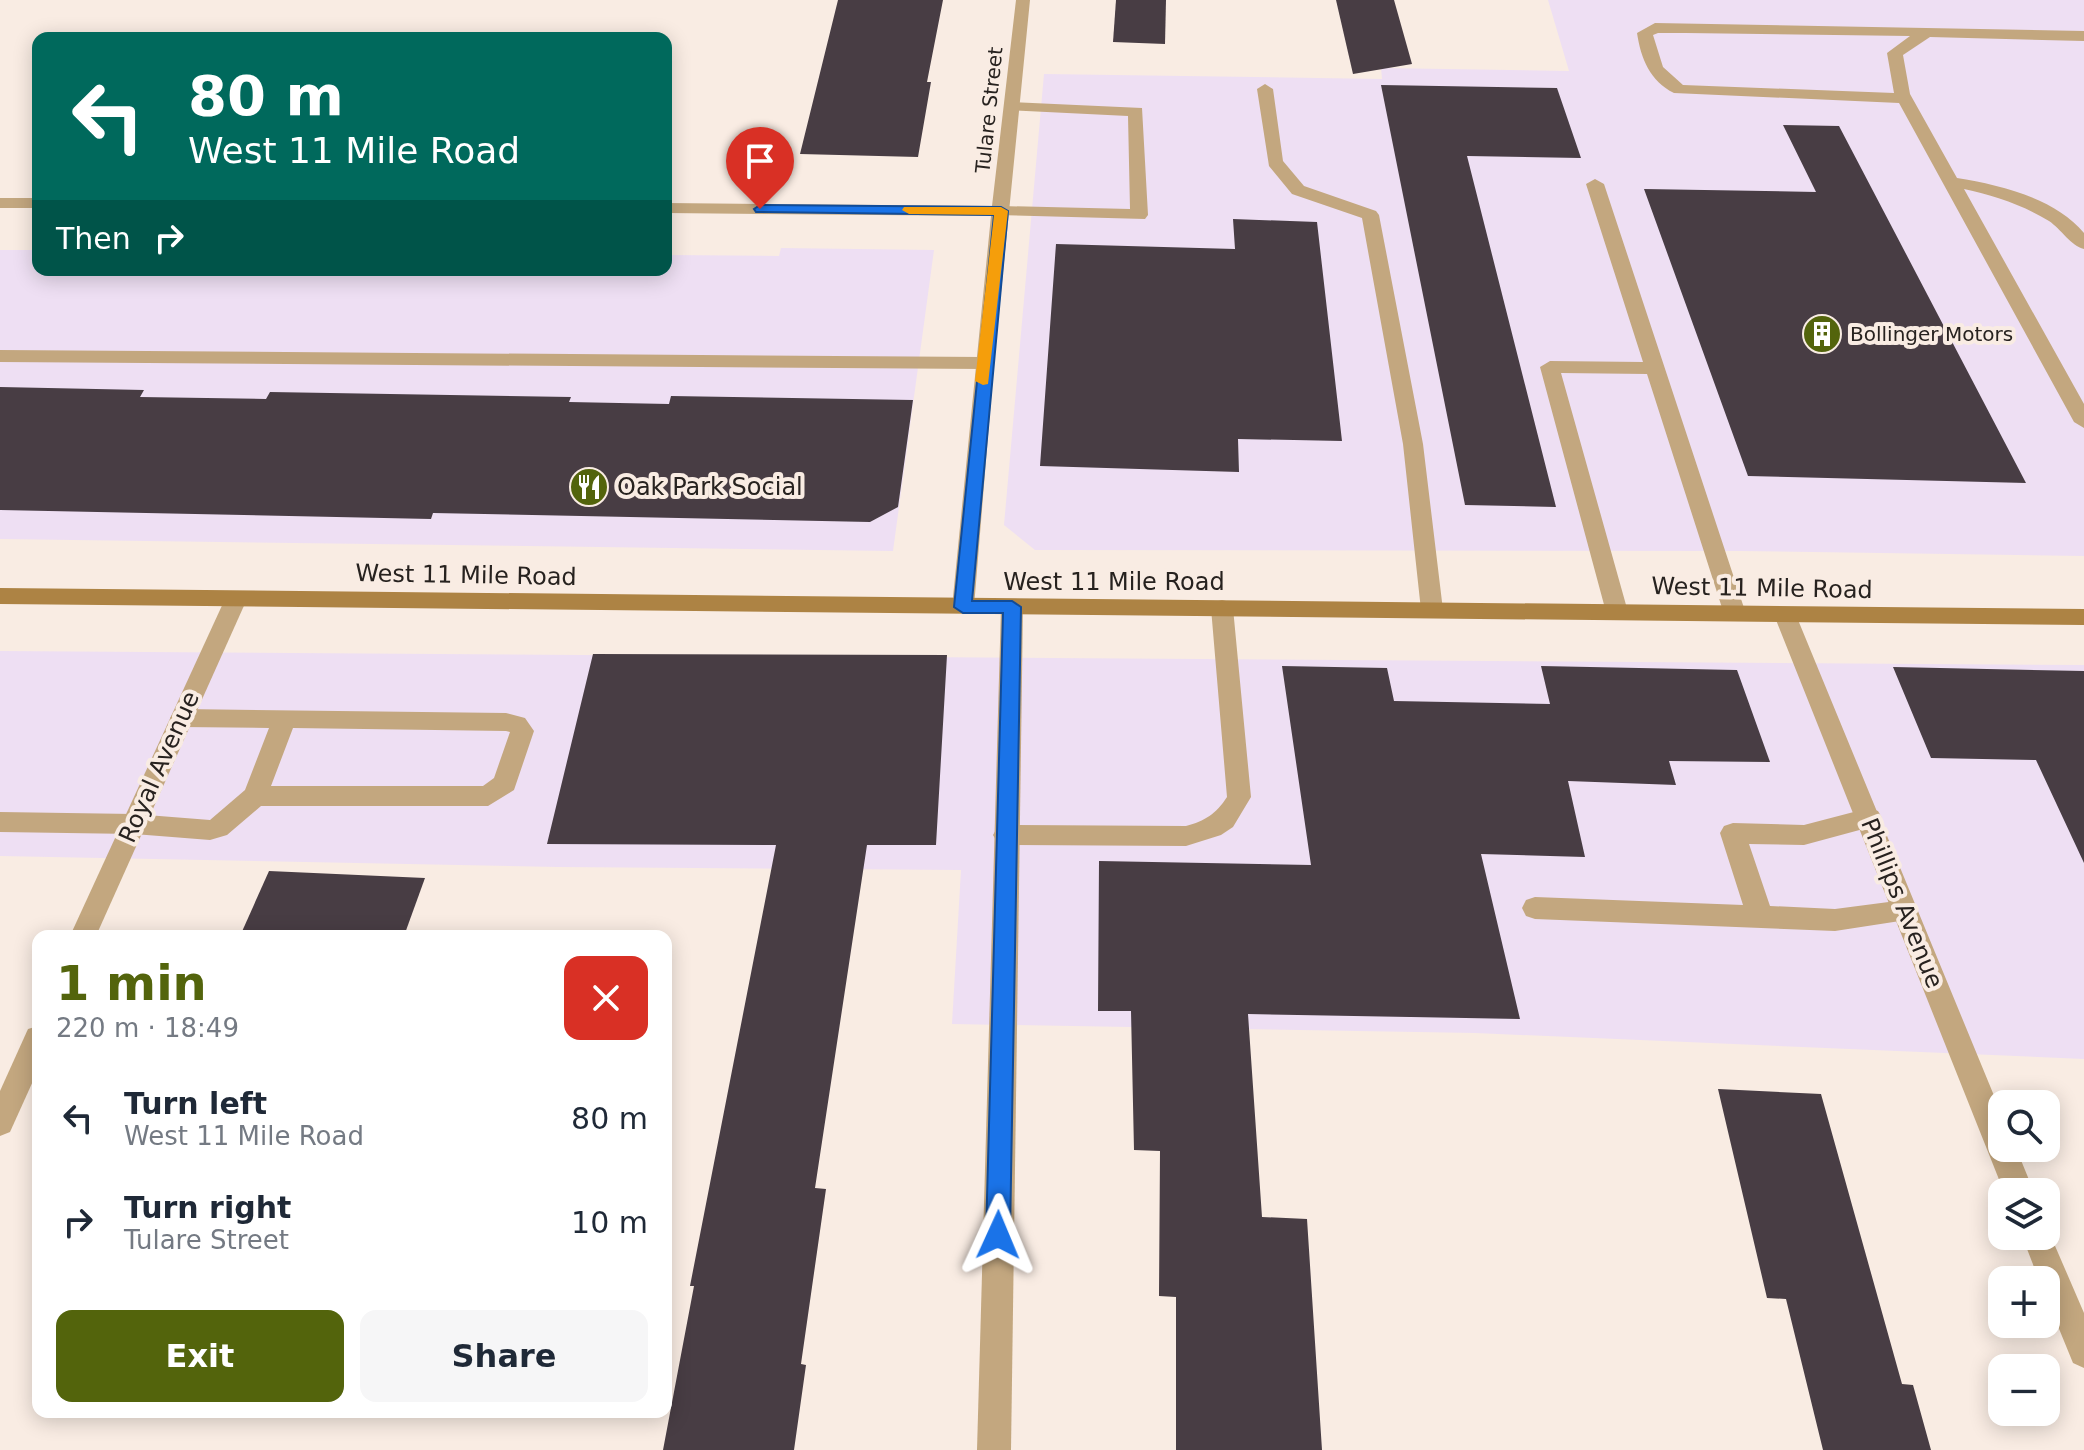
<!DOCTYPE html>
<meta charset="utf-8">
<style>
body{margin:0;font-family:"DejaVu Sans",sans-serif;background:#f6f6f7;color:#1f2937;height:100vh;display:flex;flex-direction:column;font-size:30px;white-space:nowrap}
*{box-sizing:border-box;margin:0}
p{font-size:26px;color:#747a83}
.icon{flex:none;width:44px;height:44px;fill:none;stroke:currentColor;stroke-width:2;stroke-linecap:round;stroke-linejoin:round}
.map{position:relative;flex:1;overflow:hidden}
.drawer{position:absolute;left:32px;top:930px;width:640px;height:488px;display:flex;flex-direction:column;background:#fff;border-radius:16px;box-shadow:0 4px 20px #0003}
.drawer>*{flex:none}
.banner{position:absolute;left:32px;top:32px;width:640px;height:244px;border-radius:16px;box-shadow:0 4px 20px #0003;background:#00695c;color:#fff;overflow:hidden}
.tools{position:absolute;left:1988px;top:1090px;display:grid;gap:16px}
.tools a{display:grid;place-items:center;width:72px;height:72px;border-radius:16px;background:#fff;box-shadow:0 4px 20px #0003;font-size:40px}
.pin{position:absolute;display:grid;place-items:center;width:68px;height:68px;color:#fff;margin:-82px -34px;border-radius:50% 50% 50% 0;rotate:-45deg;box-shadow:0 0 8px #0007}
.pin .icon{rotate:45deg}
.me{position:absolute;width:88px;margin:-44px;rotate:1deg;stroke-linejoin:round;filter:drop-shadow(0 0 6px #0008)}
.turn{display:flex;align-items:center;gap:28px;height:168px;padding:0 24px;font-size:36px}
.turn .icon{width:104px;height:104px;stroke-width:2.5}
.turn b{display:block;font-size:56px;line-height:68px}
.then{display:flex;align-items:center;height:76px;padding:0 24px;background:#0003;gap:16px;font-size:30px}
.round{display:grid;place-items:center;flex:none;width:84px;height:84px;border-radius:16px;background:#f6f6f7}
.overview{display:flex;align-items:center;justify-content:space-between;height:136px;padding:0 24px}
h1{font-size:48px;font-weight:600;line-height:60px;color:#53640c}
.primary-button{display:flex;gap:16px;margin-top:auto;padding:16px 24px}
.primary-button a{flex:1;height:92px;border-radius:16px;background:#53640c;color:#fff;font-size:32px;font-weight:600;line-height:92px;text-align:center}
.primary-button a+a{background:#f6f6f7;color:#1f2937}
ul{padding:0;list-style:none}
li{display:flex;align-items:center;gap:24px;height:104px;padding:0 24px}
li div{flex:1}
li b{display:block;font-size:30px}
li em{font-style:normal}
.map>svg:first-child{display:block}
.commercial{fill:#eedff3}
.building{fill:#483d44}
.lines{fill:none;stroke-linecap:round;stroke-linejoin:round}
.service{fill:#c3a77f;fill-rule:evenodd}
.minor{fill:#c3a77f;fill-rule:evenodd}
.secondary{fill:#ad8344;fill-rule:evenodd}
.route{fill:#1a73e8;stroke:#114b97;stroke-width:2}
.slow{fill:#f59e0b}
.labels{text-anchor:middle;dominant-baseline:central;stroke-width:8;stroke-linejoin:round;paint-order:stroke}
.far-street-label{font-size:20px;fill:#27221f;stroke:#f9ece3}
.far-poi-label{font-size:20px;fill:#27221f;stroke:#f9ece3;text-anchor:start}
.poi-label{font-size:24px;fill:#27221f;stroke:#f9ece3;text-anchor:start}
.street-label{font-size:24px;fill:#27221f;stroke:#f9ece3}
</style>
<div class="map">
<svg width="2084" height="1450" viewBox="0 0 2084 1450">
<rect width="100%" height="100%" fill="#f9ece3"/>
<!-- commercial -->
<g class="commercial">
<polygon points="1548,0 2084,0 2084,556 1740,551 1035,550 1004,525 1044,74 1382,79 1381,68 1569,71"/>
<polygon points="781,248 934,250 893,551 0,539 0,250 38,250 38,270 666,270 666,255 779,256"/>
<polygon points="0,651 2084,665 2084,1059 1475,1033 952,1024 961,870 558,867 0,856"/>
</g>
<!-- building -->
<g class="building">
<polygon points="838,0 943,0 927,82 931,82 918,157 800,154"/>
<polygon points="1116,0 1166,0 1165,44 1113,42"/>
<polygon points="1336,0 1394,0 1412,64 1353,74"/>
<polygon points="1381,85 1557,88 1581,158 1467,156 1556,507 1465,505"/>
<polygon points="1783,125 1839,126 2026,483 1748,476 1644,189 1816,192"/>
<polygon points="1233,219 1317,222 1342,441 1238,439 1239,472 1040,466 1056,244 1235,249"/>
<polygon points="0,387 144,390 140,397 266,399 270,392 571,397 569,402 669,404 671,396 913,400 898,507 870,522 433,513 431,519 0,510"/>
<polygon points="593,654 947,655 936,845 867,845 815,1188 826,1189 801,1364 806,1365 794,1450 663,1450 694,1286 690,1286 776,845 547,844"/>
<polygon points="1282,666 1387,668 1394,701 1550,704 1541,666 1737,670 1770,762 1669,761 1676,785 1568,781 1585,857 1481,854 1520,1019 1248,1014 1262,1217 1307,1219 1322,1450 1176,1450 1176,1297 1159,1296 1160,1151 1134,1150 1131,1011 1098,1011 1099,861 1311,865"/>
<polygon points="1893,667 2084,671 2084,863 2036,760 1931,758"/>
<polygon points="269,871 425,878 404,936 240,936"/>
<polygon points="1718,1089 1821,1094 1902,1384 1913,1385 1931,1450 1823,1450 1786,1299 1767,1298"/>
</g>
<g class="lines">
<!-- service -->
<g class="service">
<path d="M 1655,23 L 2084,31 L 2084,41 L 1930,37 L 1903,55 L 1910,94 L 1957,178 C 2000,185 2055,198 2084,233 L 2084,249 C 2071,246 2061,229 2049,221 C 2023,205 1993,195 1964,189 L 2084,404 L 2084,428 L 2074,422 L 1899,103 L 1674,93 C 1650,81 1641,59 1637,33 ZM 1658,33 L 1686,33 L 1910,36 L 1887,53 L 1894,93 L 1683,85 L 1663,67 L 1653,35 Z"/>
<polygon points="1265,84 1273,89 1283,161 1304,186 1376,211 1379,215 1423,444 1443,610 1440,616 1424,616 1421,610 1403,444 1362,218 1292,194 1269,166 1257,89"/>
<polygon points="1012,102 1142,108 1148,215 1145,219 995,215 992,211 995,207 1001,206 1130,209 1128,116 1006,110 1006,104"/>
<polygon points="1595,179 1604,184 1746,614 1743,620 1727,620 1724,614 1647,374 1561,373 1628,612 1625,618 1609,618 1606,612 1540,367 1550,361 1643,362 1586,184"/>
<polygon points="0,350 984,357 994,363 984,369 0,362"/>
<path d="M 1222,600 L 1230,602 L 1233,608 L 1251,797 L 1233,827 L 1221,835 L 1186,846 L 1006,845 L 997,842 L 993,835 L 997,828 L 1006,825 L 1186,826 C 1205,821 1216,814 1227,797 L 1211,608 L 1214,602 Z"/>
<path d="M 182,709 L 506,713 L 525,718 L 534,731 L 514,790 L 488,806 L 261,806 L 227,835 L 210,840 L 134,834 L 0,832 L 0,812 L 134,814 L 210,820 L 245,790 L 269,728 L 182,727 L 174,724 L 170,718 L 174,712 ZM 293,728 L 506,731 L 510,732 L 494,778 L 483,786 L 271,786 Z"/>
<polygon points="1869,808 1878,811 1882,818 1878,825 1804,845 1749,844 1770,906 1835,909 1904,900 1913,903 1917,911 1913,919 1835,931 1535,919 1526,916 1522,908 1526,900 1535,897 1743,905 1720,833 1724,826 1733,823 1804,825"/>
</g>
<!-- minor -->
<g class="minor">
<polygon points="1016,0 1030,0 994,363 974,607 971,613 955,613 952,607 991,216 666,213 666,203 992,206"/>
<rect x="0" y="198" width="38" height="10"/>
<polygon points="236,591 244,593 247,599 96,936 70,936 225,599 228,593"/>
<polygon points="1012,599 1020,601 1023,607 1011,1450 977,1450 1001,607 1004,601"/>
<polygon points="1785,607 1793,609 1796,615 2002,1115 2002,1148 2016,1148 2034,1192 2004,1192 1774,615 1777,609"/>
<polygon points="38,1026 38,1070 10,1132 0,1136 0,1091 28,1029"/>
<polygon points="2046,1225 2084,1313 2084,1368 2073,1363 2046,1297 2046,1280 2039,1280 2022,1236 2046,1236"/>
</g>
<!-- secondary -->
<polygon class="secondary" points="0,588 2084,609 2084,625 0,604"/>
</g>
<!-- route -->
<polygon class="route" points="760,205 1001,207 1008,211 972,601 1012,601 1021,607 1010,1235 1006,1243 998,1246 990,1243 986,1235 1003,613 963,613 954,607 994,215 756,212 754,209"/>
<!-- slow -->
<polygon class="slow" points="904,207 1001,207 1008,211 988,384 983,385 975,381 994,215 909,214 902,210"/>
<!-- icons -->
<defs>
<symbol id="building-disc" viewBox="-11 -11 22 22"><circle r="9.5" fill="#53640c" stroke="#f9ece3"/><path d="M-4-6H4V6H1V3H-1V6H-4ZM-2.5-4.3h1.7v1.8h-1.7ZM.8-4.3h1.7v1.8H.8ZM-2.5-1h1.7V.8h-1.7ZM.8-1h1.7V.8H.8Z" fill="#fff"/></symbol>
<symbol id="restaurant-disc" viewBox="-11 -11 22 22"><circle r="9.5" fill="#53640c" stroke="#f9ece3"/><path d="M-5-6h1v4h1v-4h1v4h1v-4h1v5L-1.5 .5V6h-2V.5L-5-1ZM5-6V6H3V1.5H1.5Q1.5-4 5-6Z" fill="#fff"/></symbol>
</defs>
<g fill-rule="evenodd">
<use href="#building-disc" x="1800" y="312" width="44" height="44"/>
<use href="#restaurant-disc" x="567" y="465" width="44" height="44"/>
</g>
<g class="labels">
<!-- far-street labels -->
<g class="far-street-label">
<text transform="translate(989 110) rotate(-84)">Tulare Street</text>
</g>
<!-- far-poi labels -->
<g class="far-poi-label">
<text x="1850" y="334">Bollinger Motors</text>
</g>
<!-- poi labels -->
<g class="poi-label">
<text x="617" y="487">Oak Park Social</text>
</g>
<!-- street labels -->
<g class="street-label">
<text transform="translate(466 575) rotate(1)">West 11 Mile Road</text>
<text x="1114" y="582">West 11 Mile Road</text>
<text transform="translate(1762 588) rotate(1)">West 11 Mile Road</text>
<text transform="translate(159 767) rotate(-66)">Royal Avenue</text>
<text transform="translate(1902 903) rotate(68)">Phillips Avenue</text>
</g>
</g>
</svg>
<div class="tools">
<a><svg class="icon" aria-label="search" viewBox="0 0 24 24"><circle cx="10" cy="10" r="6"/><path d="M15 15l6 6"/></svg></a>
<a><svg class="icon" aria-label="layers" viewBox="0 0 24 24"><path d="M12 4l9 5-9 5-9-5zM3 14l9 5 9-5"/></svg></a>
<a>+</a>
<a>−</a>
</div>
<div class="pin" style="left:760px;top:209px;background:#d93025"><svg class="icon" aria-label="arrive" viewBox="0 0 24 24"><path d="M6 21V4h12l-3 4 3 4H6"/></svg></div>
<svg class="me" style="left:998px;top:1235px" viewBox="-20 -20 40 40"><path d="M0-17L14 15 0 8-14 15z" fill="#1a73e8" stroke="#fff" stroke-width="4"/></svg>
<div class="banner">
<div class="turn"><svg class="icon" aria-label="left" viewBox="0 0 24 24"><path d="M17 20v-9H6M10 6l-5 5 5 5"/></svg><div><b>80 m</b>West 11 Mile Road</div></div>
<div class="then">Then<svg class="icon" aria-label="right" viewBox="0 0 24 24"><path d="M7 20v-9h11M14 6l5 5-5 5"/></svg></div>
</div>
<section class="drawer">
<div class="overview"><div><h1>1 min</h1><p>220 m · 18:49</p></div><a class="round" style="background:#d93025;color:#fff"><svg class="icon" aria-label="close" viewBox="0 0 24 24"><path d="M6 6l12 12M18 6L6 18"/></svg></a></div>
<ul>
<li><svg class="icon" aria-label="left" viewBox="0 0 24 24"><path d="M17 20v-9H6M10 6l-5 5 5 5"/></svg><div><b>Turn left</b><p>West 11 Mile Road</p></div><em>80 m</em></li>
<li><svg class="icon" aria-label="right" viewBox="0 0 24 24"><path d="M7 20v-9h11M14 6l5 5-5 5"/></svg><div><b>Turn right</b><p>Tulare Street</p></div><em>10 m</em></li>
</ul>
<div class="primary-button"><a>Exit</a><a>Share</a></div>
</section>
</div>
